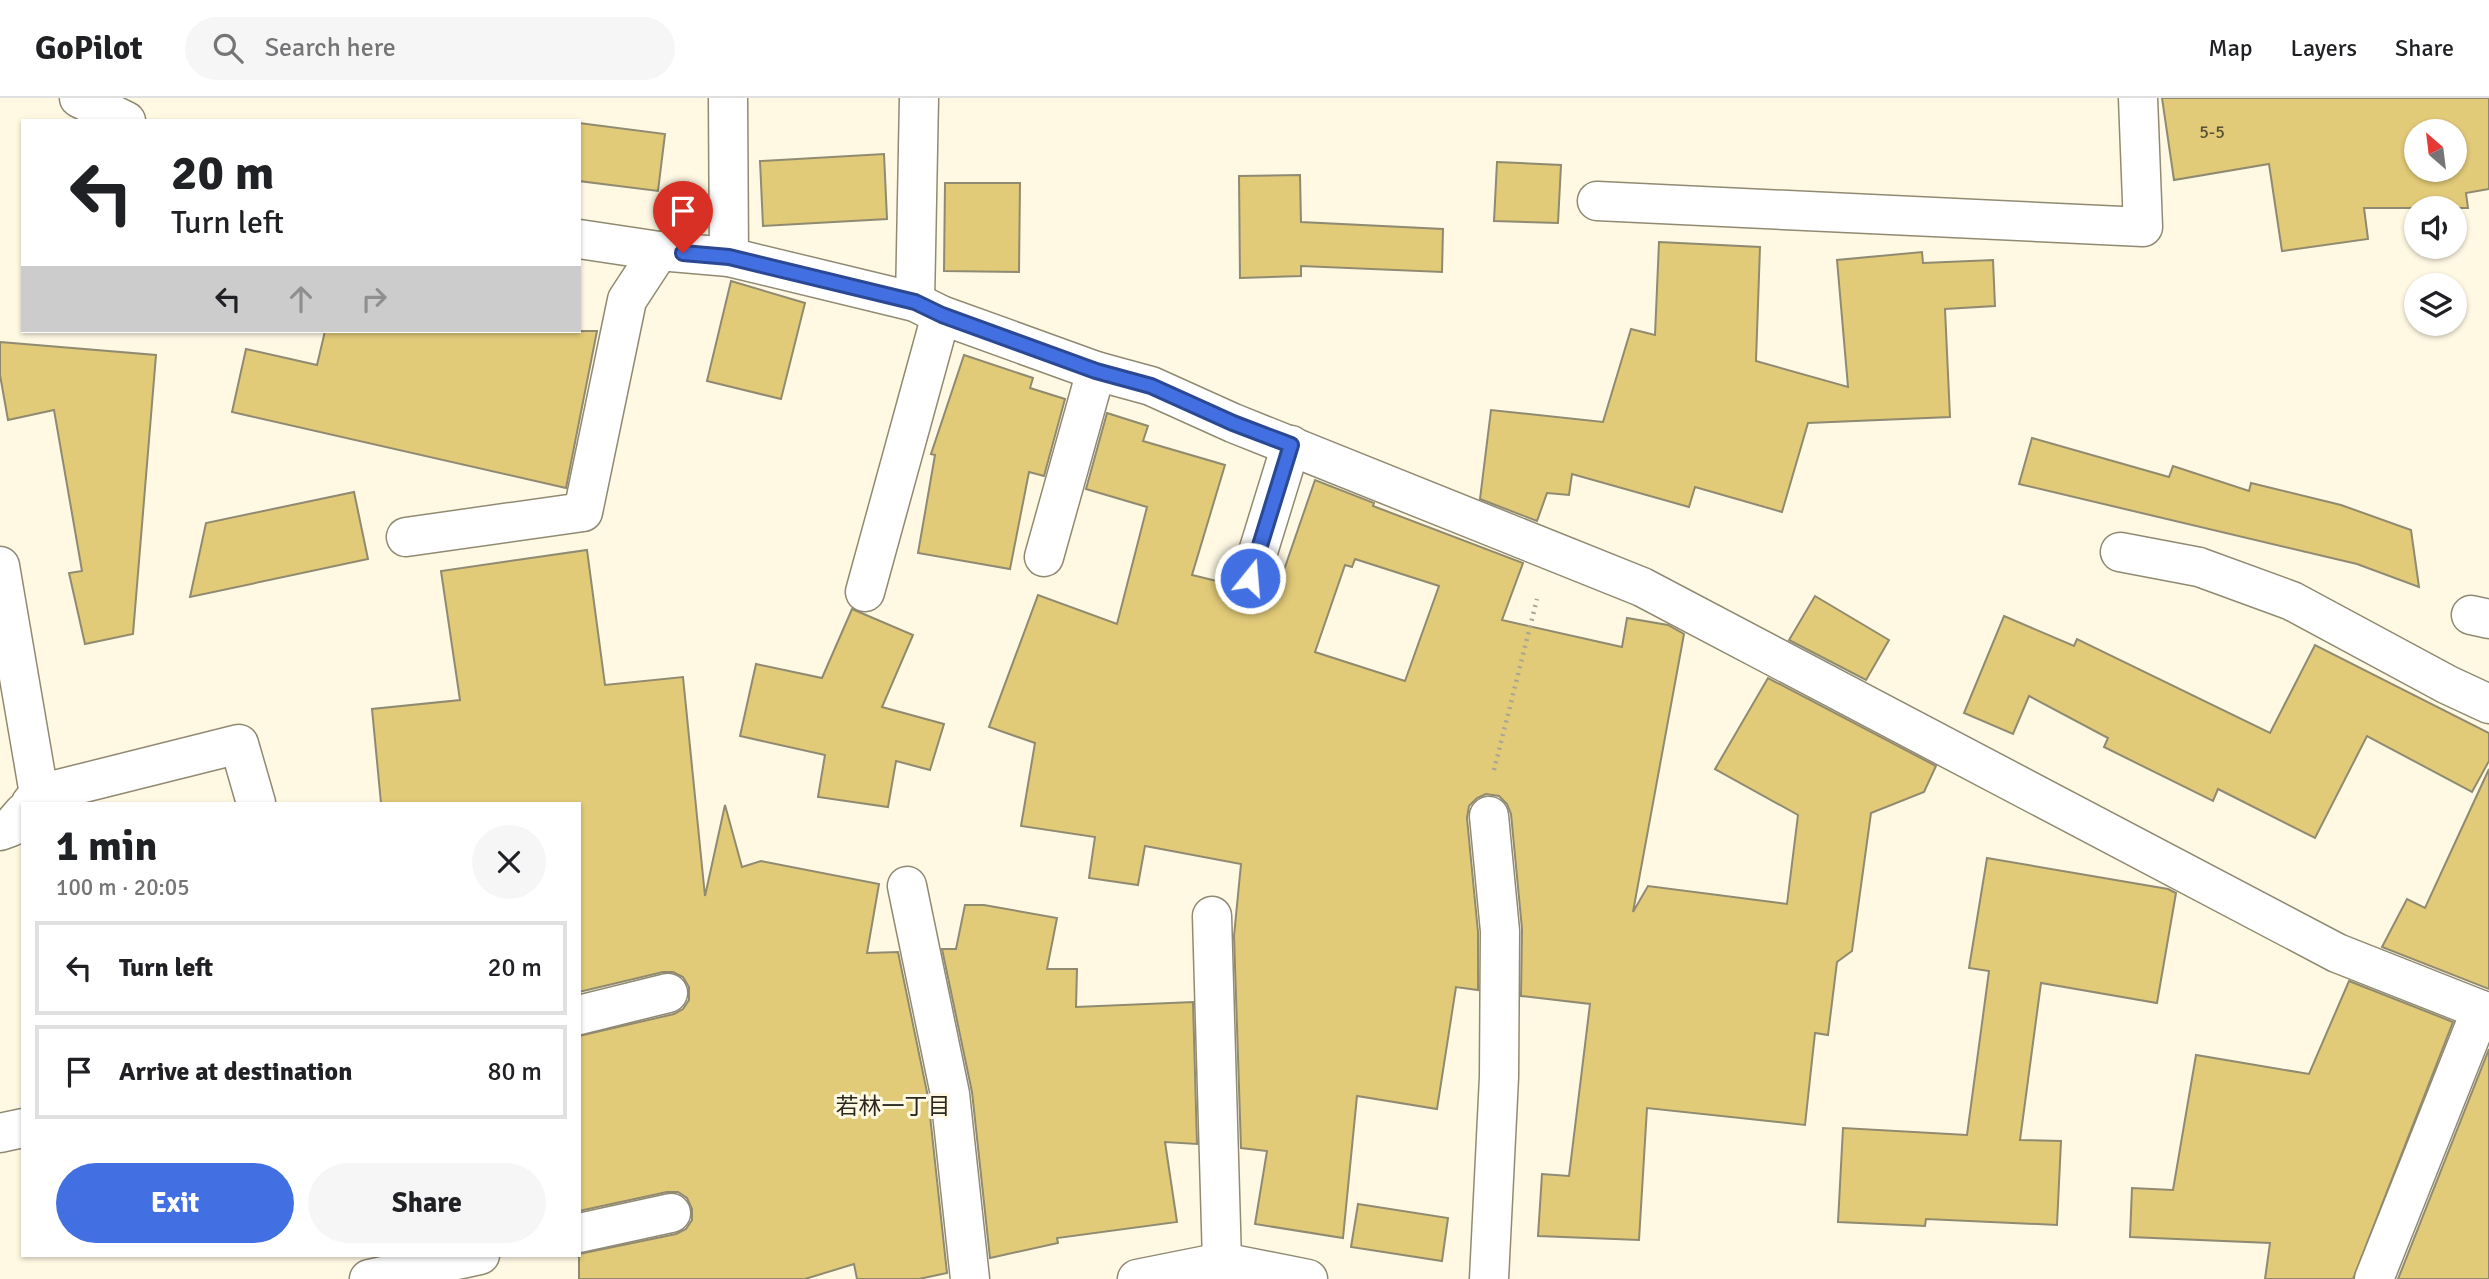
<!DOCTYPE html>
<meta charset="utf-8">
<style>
body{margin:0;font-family:Signika,"Noto Sans JP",sans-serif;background:#f6f6f6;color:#202124;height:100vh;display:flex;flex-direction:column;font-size:26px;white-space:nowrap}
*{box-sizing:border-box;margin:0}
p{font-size:23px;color:#757577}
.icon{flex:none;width:38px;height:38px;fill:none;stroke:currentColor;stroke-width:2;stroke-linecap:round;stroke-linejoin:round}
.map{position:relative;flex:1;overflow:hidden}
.sheet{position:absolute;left:21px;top:704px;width:560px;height:455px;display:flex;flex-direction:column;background:#fff;border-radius:0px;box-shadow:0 2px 5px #0004}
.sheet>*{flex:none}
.top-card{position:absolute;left:21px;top:21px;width:560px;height:214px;border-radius:0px;box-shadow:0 2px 5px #0004;background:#fff;color:#202124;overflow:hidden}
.needle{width:46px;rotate:332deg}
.tools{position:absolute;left:2404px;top:21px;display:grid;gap:14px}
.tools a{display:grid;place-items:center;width:63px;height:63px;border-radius:50%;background:#fff;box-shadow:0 2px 5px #0004;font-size:35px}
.pin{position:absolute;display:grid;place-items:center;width:60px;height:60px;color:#fff;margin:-72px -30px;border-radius:50% 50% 50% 0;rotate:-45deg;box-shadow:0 0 7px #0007}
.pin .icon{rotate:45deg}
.me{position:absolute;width:77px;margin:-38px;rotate:17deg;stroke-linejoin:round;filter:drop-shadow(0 0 5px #0008)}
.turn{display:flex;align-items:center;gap:24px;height:147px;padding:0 35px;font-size:32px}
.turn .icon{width:91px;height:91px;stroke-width:2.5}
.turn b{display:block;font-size:49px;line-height:60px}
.lanes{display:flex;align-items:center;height:66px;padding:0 35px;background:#0003;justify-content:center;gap:35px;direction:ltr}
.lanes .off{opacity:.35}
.round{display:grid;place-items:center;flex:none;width:74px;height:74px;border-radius:37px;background:#f6f6f6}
.headline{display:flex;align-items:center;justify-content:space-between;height:119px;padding:0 35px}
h1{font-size:42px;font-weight:800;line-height:52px}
.button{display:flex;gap:14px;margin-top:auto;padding:14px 35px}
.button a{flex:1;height:80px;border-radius:42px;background:#426fe1;color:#fff;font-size:28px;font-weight:800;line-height:80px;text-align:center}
.button a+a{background:#f6f6f6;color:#202124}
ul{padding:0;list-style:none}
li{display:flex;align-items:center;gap:21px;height:94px;margin:0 14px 10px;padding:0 21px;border:4px solid #e0e0e0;border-radius:0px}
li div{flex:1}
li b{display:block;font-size:26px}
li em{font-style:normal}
header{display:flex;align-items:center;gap:42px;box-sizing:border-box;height:98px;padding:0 35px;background:#fff;border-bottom:2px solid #e0e0e0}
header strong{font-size:33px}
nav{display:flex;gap:38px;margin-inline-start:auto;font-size:24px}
.search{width:490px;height:63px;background:#f6f6f6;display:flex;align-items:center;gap:18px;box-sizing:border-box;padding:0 24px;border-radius:38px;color:#757577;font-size:26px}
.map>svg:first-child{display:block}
.building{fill:#e1ca78;stroke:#908a71;stroke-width:2;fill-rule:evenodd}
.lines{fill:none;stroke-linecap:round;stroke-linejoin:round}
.street-casing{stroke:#918a72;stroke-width:41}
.path{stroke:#a9a594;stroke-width:4.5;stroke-dasharray:2 5;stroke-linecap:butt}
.street{stroke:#fff;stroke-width:38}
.route-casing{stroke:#2b4892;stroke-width:18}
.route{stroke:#426fe1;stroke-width:12}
.labels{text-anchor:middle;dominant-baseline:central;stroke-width:6;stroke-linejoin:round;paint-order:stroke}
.number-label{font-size:18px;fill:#585135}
.neighbourhood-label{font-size:23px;fill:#2b291f;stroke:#fff9e4}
</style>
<header>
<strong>GoPilot</strong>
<div class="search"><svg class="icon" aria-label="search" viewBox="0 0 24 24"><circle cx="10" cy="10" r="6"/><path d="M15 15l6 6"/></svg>Search here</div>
<nav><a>Map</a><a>Layers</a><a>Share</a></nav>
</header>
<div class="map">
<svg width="2489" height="1181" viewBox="0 0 2489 1181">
<rect width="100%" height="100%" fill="#fff9e4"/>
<!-- building -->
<g class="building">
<path d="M 2162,0 L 2489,0 L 2489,91 L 2466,95 L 2468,110 L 2364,110 L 2368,141 L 2282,153 L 2269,66 L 2174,82 ZM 2417,33 L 2455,33 L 2455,72 L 2417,72 Z"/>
<polygon points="579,25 665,36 658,93 579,83"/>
<polygon points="884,56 887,121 763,128 760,63"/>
<polygon points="1497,64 1561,67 1558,125 1494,123"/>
<polygon points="1300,77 1301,124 1443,131 1442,174 1301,168 1301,178 1240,180 1239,78"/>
<polygon points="945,85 1020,85 1019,174 944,173"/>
<polygon points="1659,144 1760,149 1756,263 1848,289 1837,162 1922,154 1923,165 1993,162 1995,208 1945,211 1950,319 1808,325 1782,414 1695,389 1689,409 1572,376 1569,397 1547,395 1537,423 1480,401 1491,312 1603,324 1631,231 1655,237"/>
<polygon points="731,183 805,205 781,301 707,283"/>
<polygon points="325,233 597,233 566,390 232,314 246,251 317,267"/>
<polygon points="0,244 156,257 133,536 85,546 69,475 82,473 54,312 8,322 0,277"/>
<polygon points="964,257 1033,280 1030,290 1065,301 1044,378 1029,374 1010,471 918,455 935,357 931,356"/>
<path d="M 1107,315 L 1148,328 L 1143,343 L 1225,367 L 1192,477 L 1229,486 L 1243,501 L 1256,501 L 1265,496 L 1275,498 L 1315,382 L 1374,405 L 1373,408 L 1523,465 L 1502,522 L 1622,549 L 1627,520 L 1668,527 L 1684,536 L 1633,814 L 1648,788 L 1787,806 L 1798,717 L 1715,671 L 1768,580 L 1936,668 L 1924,694 L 1871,715 L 1852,853 L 1837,864 L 1828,937 L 1815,935 L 1805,1027 L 1647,1010 L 1639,1142 L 1538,1138 L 1542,1076 L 1569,1078 L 1590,906 L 1521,898 L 1522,831 L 1511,716 L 1507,706 L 1499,698 L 1486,696 L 1477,700 L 1469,708 L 1467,720 L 1478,834 L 1478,892 L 1456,889 L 1437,1011 L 1357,998 L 1343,1140 L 1255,1126 L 1267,1053 L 1241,1050 L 1234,838 L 1241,766 L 1145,748 L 1138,787 L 1089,780 L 1095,739 L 1021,728 L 1035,645 L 989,629 L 1038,497 L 1117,526 L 1147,409 L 1086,391 ZM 1355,461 L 1439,488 L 1405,583 L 1315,554 L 1345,467 L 1352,469 Z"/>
<polygon points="2032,340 2169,379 2173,368 2249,393 2251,385 2341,407 2411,432 2419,489 2357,466 2019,386"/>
<polygon points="354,394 368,461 190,499 206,425"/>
<polygon points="587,452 605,587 683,579 705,798 725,707 742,769 761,763 879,786 867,855 898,854 928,999 947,1175 919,1181 857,1181 854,1166 805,1181 579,1181 579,1156 676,1136 686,1131 692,1122 692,1111 687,1100 678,1094 667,1094 579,1113 579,938 674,916 683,911 689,902 689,889 683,879 673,874 663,874 579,894 579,705 381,705 372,611 460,602 441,473"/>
<polygon points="1815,498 1889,542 1866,582 1789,542"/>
<polygon points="852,511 913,537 882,609 944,626 930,672 896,663 888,709 818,699 825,657 740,638 756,566 822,580"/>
<polygon points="2004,518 2074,548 2077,541 2270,635 2315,547 2489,635 2489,663 2472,694 2367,638 2315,740 2218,691 2213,703 2104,649 2108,640 2029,598 2013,636 1964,615"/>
<polygon points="2489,671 2489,891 2382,849 2407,801 2425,810"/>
<polygon points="1987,760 2168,791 2176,795 2157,905 2041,885 2020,1042 2061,1043 2057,1127 1926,1121 1925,1128 1838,1124 1843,1030 1967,1037 1989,873 1969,870"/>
<polygon points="965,807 984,807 1057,820 1047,871 1077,871 1076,909 1193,904 1197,1046 1165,1044 1177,1124 1057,1140 1058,1145 990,1160 972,994 942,851 956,851"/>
<polygon points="2349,883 2453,924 2353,1181 2265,1181 2270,1145 2130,1139 2132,1090 2173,1092 2196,957 2309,976"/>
<polygon points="2489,951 2489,1181 2398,1181"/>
<polygon points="1358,1106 1448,1120 1442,1163 1351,1149"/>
</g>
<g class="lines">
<defs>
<g id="street">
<polyline points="79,0 126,23"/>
<polyline points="728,0 729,159"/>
<polyline points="1597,103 2143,129 2138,0"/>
<polyline points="579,141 659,153 729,159 915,204 941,217 1096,273 1151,288 1233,325 1642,489 2337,855 2489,915"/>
<polyline points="915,204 919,0"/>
<polyline points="406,439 583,414 627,202 659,153"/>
<polyline points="2120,454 2199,469 2292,503 2448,587 2489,606"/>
<polyline points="1044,459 1096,273"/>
<polyline points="0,468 39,696"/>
<polyline points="1250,480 1291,347"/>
<polyline points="865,494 941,217"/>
<polyline points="2471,517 2489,521"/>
<polyline points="31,705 39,696 239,646 256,705"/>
<polyline points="1489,718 1500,833 1499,979 1489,1181"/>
<polyline points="0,733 11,729 23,715"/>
<polyline points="907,788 950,996 970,1181"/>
<polyline points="1212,818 1222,1164"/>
<polyline points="579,917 668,895"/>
<polyline points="0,1035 23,1030"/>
<polyline points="579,1135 671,1115"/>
<polyline points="369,1181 480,1157"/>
<polyline points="1137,1181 1222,1164 1308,1181"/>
<polyline points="2374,1181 2481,912"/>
</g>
</defs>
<!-- street casing -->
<use href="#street" class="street-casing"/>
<!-- path -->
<polyline class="path" points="1494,672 1537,501"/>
<!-- street -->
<use href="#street" class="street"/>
</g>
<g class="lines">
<defs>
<polyline id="route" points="683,155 729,159 915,204 942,217 1096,273 1151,288 1233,325 1291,347 1250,480"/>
</defs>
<!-- route casing -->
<use href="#route" class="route-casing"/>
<!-- route -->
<use href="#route" class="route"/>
</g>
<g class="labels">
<!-- number labels -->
<g class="number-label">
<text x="2212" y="34">5-5</text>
</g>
<!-- neighbourhood labels -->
<g class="neighbourhood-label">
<text x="893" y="1008">若林一丁目</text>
</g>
</g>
</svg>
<div class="tools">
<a><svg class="needle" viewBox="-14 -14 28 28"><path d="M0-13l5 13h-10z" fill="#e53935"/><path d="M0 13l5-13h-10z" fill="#757577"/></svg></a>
<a><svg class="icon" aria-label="sound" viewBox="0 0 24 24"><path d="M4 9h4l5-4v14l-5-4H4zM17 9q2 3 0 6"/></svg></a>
<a><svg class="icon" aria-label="layers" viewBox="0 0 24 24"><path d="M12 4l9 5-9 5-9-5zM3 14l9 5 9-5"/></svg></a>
</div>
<div class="pin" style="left:683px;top:155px;background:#d93025"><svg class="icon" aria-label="arrive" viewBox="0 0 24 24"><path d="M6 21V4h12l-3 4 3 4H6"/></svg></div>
<svg class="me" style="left:1250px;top:480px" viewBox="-20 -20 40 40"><circle r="17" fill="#426fe1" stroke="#fff" stroke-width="3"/><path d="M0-11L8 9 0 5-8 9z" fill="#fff"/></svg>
<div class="top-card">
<div class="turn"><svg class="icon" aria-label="left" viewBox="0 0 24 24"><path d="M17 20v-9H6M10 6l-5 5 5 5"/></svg><div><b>20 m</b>Turn left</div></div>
<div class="lanes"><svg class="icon" aria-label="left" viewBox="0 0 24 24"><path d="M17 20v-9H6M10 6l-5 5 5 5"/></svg><svg class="icon off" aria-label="ahead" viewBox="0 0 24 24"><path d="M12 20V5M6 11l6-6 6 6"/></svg><svg class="icon off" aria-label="right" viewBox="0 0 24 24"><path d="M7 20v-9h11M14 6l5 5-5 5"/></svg></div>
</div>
<section class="sheet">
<div class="headline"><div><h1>1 min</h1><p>100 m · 20:05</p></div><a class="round"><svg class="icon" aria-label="close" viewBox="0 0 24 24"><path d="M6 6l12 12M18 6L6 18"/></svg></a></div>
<ul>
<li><svg class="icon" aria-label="left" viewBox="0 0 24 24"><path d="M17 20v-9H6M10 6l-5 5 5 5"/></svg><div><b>Turn left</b></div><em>20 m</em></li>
<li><svg class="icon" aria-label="arrive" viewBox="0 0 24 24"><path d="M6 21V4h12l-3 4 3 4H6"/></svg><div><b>Arrive at destination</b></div><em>80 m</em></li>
</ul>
<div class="button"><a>Exit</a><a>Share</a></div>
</section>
</div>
